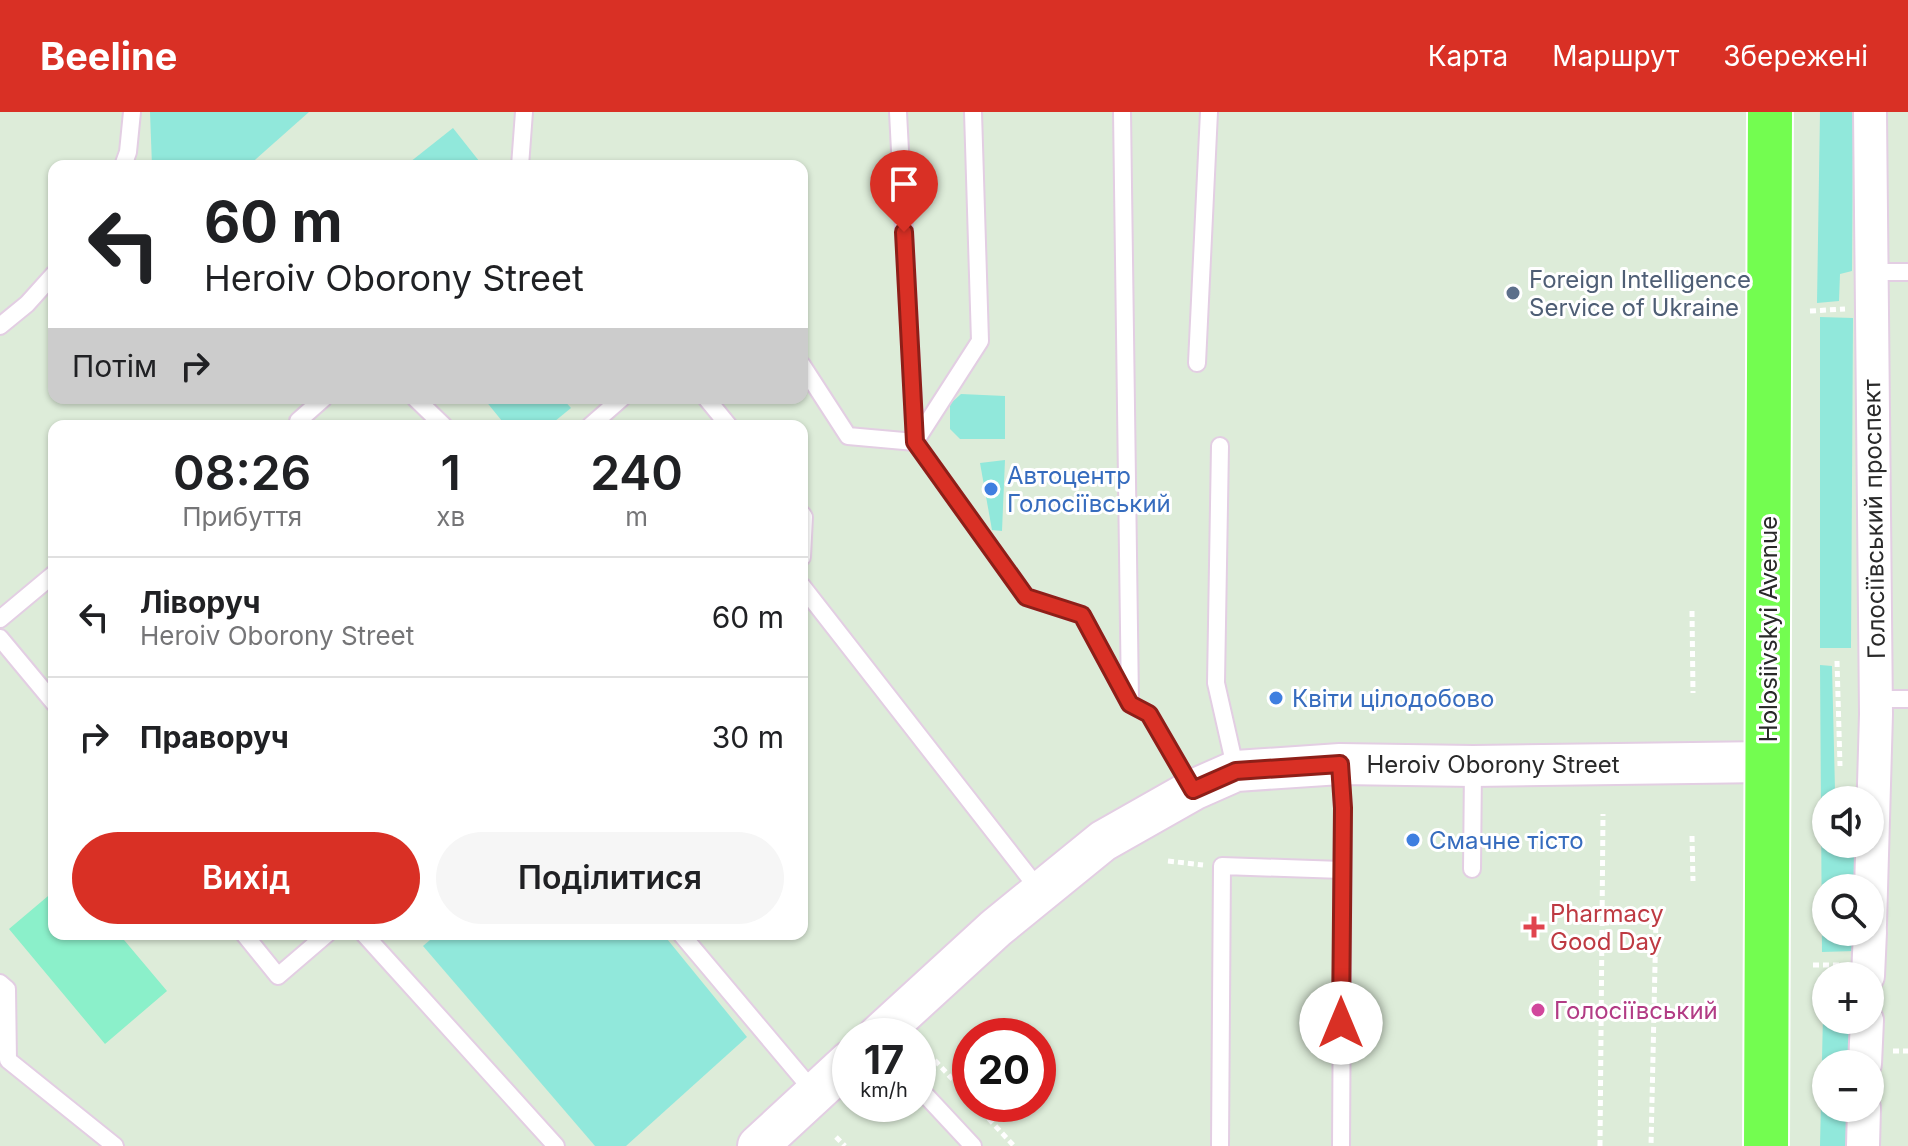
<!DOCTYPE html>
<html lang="uk">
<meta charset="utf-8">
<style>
body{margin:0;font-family:Inter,sans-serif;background:#f6f6f6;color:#202124;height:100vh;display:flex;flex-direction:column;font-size:30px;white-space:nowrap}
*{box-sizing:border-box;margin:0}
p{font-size:26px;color:#757577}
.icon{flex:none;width:44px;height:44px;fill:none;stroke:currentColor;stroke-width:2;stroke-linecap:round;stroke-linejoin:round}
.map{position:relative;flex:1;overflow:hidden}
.side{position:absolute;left:48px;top:308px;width:760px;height:520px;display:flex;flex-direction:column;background:#fff;border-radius:16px;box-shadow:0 2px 6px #0004}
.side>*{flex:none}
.banner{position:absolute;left:48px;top:48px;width:760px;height:244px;border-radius:16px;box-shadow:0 2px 6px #0004;background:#fff;color:#202124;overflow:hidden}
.controls{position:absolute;left:1812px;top:674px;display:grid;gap:16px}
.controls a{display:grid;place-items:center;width:72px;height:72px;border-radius:50%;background:#fff;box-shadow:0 2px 6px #0004;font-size:40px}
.speed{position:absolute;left:832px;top:906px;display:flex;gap:16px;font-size:40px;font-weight:700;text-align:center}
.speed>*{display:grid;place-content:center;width:104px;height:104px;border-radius:50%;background:#fff;box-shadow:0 2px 6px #0004;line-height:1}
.speed small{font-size:20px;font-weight:400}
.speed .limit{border:12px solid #d22;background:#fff;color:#111}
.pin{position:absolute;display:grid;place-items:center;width:68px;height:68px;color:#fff;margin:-82px -34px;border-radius:50% 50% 50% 0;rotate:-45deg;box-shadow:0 0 8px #0007}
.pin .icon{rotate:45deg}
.me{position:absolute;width:88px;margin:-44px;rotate:0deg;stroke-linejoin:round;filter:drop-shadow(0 0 6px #0008)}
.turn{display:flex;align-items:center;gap:28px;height:168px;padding:0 24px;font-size:36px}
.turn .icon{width:104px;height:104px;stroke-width:2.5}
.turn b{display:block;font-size:56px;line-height:68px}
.then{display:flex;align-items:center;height:76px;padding:0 24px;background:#0003;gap:16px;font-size:30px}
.eta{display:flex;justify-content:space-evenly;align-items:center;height:136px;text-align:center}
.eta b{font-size:48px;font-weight:600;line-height:56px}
.primary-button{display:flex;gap:16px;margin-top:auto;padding:16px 24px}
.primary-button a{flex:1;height:92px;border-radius:48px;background:#d93025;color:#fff;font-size:32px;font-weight:600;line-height:92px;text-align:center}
.primary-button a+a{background:#f6f6f6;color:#202124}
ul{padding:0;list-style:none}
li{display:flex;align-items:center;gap:24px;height:120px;padding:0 24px;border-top:2px solid #e0e0e0}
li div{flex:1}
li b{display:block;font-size:30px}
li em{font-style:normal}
header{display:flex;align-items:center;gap:48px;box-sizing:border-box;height:112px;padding:0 40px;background:#d93025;color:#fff}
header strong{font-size:38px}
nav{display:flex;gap:44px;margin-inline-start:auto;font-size:28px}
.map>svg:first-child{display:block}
.green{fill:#91e8db}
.pitch{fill:#8bf0ca}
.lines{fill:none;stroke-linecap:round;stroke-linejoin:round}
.service-casing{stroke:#e3cee3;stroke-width:20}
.minor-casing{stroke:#e3cee3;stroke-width:36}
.tertiary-casing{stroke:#e3cee3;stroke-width:44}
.trunk-casing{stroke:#fff;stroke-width:48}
.path{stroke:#fff;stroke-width:5;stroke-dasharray:6 4;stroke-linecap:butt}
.service{stroke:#fff;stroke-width:16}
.minor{stroke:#fff;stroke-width:32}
.tertiary{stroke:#fff;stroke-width:40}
.trunk{stroke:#73fd50;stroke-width:44}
.route-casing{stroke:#8d1f18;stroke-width:20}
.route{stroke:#d93025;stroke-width:14}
.service-dot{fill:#5c6f8a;stroke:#fff;stroke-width:3}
.shop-dot{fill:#3f7fe0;stroke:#fff;stroke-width:3}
.health-dot{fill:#e0444e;stroke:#fff;stroke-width:3}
.hotel-dot{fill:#d1479c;stroke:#fff;stroke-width:3}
.labels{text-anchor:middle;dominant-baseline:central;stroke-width:6;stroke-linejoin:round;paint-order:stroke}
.service-label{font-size:24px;fill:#4e5e75;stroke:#fff;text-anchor:start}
.shop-label{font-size:24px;fill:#366cbe;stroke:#fff;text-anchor:start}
.street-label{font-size:24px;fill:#292929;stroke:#fff}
.health-label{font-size:24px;fill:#be3a42;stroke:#fff;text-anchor:start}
.hotel-label{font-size:24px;fill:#b23c85;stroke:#fff;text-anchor:start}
</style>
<header>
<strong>Beeline</strong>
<nav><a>Карта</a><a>Маршрут</a><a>Збережені</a></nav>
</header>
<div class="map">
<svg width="1908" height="1034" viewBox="0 0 1908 1034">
<rect width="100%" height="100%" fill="#ddecd9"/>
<!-- green -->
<g class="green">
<polygon points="150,0 309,0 248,54 152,54"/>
<polygon points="1820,0 1853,0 1852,159 1840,162 1839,189 1817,191"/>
<polygon points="453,16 483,54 405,54"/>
<polygon points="1820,205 1853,206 1851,536 1820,536"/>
<polygon points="961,282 1005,284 1005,327 960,327 950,317 950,292"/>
<polygon points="487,286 562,286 571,296 549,314 506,314 485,288"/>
<polygon points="1005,348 1002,419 992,418 980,351"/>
<polygon points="1820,553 1832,554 1835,678 1857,679 1856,688 1826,688 1826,732 1856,732 1855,776 1826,776 1826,820 1854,820 1854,839 1822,840"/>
<polygon points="437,822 663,822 747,925 626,1034 595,1034 423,834"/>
<polygon points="1824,860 1852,861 1852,864 1826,864 1826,908 1851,908 1850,952 1826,952 1826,996 1849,996 1848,1034 1820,1034"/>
</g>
<!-- pitch -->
<polygon class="pitch" points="54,779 54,822 119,822 167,879 105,932 9,817"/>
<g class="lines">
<defs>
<g id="service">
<polyline points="898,0 915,330 1026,485 1082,503 1130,592 1149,602 1193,678"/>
<polyline points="1122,0 1130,590"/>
<polyline points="123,54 128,40 132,0"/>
<polyline points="520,54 524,0"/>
<polyline points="1870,160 1908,160"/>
<polyline points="0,214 27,192 54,162"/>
<polyline points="1197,251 1209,0"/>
<polyline points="802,253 848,324 915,330 980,229 973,0"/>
<polyline points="415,286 444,314"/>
<polyline points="706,286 729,314"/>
<polyline points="298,309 324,286"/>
<polyline points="590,314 622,286"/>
<polyline points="1220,334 1216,571 1236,659"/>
<polyline points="802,402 804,405 802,445"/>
<polyline points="802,474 1040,779"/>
<polyline points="0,507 54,462"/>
<polyline points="0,526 54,591"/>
<polyline points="1876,587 1908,587"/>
<polyline points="1340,652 1343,696 1341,1034"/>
<polyline points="1472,757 1473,655"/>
<polyline points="244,822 278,864 327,822"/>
<polyline points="364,822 556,1034"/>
<polyline points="681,822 814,980"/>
<polyline points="0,871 7,877 8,948 115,1034"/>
<polyline points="918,975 973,1034"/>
<polyline points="1220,1034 1222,754 1342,758"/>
</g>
<g id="minor">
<polyline points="1870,0 1876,602 1870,813"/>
<polyline points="1868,864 1870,820"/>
<polyline points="1865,952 1867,908"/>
<polyline points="1863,1034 1864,996"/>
</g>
<g id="tertiary">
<polyline points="878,924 996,816 1103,729 1193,678 1236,659 1340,652 1473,654 1767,650"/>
<polyline points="758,1034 850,949"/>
</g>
<polyline id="trunk" points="1766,1034 1770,0"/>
</defs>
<!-- service casing -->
<use href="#service" class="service-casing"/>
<!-- minor casing -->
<use href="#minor" class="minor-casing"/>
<!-- tertiary casing -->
<use href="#tertiary" class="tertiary-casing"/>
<!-- trunk casing -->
<use href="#trunk" class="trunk-casing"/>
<!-- path -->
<g class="path">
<polyline points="1810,199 1845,197"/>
<polyline points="1692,499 1693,581"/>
<polyline points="1837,549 1840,654"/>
<polyline points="1692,724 1693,769"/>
<polyline points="1168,749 1203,753"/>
<polyline points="1603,811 1656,808 1651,1034"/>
<polyline points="1813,853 1840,853"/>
<polyline points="1893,939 1908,939"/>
<polyline points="928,941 970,986"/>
<polyline points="975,992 1014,1034"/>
<polyline points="836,1025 845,1034"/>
<polyline points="1600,1034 1603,702"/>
</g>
<!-- service -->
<use href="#service" class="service"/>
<!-- minor -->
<use href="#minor" class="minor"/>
<!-- tertiary -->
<use href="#tertiary" class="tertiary"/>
<!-- trunk -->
<use href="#trunk" class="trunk"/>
</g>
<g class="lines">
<defs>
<polyline id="route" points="904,120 915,330 1026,485 1082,503 1130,592 1149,602 1193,678 1236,659 1340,652 1343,696 1341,911"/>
</defs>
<!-- route casing -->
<use href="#route" class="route-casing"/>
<!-- route -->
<use href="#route" class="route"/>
</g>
<!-- markers -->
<circle class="service-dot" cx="1513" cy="181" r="8"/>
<g class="shop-dot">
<circle cx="991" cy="377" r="8"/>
<circle cx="1276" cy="586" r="8"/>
<circle cx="1413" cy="728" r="8"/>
</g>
<path class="health-dot" d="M1530 803h8v8h8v8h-8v8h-8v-8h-8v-8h8z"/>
<circle class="hotel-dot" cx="1538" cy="898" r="8"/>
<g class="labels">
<!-- service labels -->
<g class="service-label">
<text x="1529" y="167">Foreign Intelligence<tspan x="1529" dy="28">Service of Ukraine</tspan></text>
</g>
<!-- shop labels -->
<g class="shop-label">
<text x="1007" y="363">Автоцентр<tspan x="1007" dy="28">Голосіївський</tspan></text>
<text x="1292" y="586">Квіти цілодобово</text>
<text x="1429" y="728">Смачне тісто</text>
</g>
<!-- street labels -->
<g class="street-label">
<text transform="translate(1874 407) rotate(-91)">Голосіївський проспект</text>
<text transform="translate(1768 517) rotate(-90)">Holosiivskyi Avenue</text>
<text x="1493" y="652">Heroiv Oborony Street</text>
</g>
<!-- health labels -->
<g class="health-label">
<text x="1550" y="801">Pharmacy<tspan x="1550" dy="28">Good Day</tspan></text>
</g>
<!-- hotel labels -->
<g class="hotel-label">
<text x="1554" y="898">Голосіївський</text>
</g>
</g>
</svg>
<div class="controls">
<a><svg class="icon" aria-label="sound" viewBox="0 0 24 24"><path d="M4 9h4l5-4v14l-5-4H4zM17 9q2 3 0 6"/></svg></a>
<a><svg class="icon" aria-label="search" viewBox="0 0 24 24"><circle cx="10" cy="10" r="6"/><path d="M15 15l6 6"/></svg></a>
<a>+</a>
<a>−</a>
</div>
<div class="speed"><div>17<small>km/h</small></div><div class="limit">20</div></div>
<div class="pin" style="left:904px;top:120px;background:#d93025"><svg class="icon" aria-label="arrive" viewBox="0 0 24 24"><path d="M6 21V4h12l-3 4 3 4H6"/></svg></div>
<svg class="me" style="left:1341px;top:911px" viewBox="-20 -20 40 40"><circle r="19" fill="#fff"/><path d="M0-13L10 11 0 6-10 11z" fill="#d93025"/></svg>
<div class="banner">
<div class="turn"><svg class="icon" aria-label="left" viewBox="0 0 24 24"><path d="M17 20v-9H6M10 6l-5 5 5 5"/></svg><div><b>60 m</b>Heroiv Oborony Street</div></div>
<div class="then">Потім<svg class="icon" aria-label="right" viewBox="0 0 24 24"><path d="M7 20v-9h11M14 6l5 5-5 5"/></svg></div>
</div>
<section class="side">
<div class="eta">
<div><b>08:26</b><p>Прибуття</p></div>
<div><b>1</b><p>хв</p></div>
<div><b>240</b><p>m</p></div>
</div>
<ul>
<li><svg class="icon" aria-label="left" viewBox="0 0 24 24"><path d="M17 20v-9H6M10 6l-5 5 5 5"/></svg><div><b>Ліворуч</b><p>Heroiv Oborony Street</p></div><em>60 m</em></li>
<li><svg class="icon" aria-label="right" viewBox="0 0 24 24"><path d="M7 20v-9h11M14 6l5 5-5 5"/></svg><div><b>Праворуч</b></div><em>30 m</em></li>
</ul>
<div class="primary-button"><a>Вихід</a><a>Поділитися</a></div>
</section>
</div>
